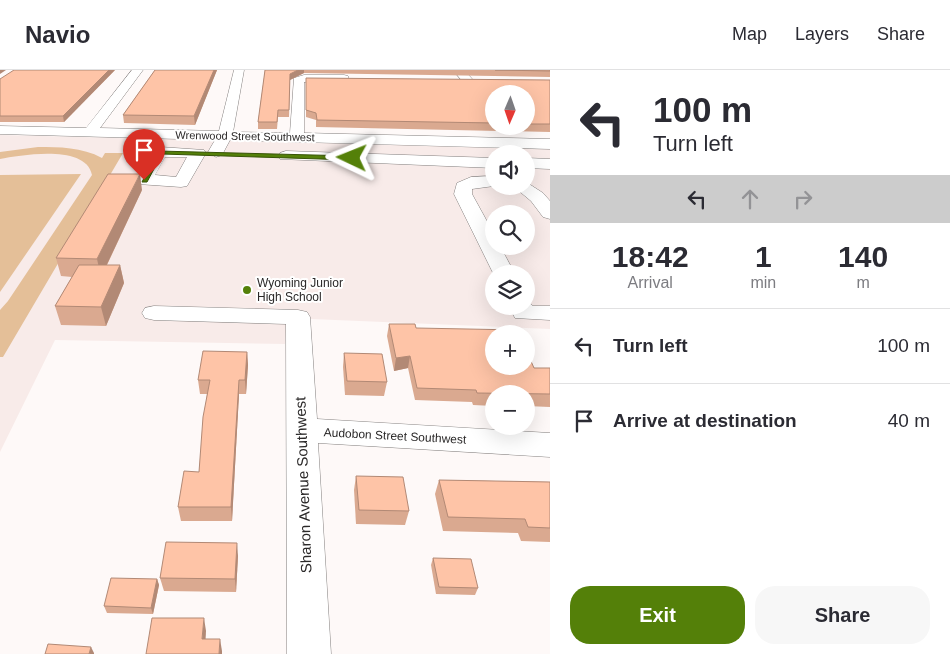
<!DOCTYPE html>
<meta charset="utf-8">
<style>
body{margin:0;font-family:Arial,sans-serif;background:#f7f7f7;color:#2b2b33;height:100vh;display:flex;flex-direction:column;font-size:19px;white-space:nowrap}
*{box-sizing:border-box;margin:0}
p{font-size:16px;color:#7c7c81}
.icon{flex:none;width:28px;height:28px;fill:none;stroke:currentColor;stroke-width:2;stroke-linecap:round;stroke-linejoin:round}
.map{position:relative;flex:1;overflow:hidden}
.side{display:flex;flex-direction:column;background:#fff;width:400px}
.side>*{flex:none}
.hud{background:#fff;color:#2b2b33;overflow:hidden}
.needle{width:32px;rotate:182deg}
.buttons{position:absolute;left:485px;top:15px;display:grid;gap:10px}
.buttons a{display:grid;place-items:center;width:50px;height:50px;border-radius:50%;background:#fff;box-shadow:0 5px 20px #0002;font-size:25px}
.pin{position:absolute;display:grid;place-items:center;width:42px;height:42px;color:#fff;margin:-51px -21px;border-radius:50% 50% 50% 0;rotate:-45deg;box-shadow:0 0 5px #0007}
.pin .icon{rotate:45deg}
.me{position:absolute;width:55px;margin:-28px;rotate:272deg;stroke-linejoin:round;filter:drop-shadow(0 0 4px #0008)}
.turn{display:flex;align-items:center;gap:18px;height:105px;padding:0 20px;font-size:22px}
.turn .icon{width:65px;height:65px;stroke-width:2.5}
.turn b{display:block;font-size:35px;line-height:42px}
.lanes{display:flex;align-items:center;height:48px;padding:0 20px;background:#0003;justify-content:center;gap:25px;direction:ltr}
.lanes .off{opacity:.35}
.eta{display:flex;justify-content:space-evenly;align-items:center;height:85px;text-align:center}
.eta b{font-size:30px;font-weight:800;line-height:35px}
.action{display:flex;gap:10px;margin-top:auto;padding:10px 20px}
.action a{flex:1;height:58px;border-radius:20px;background:#548009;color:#fff;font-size:20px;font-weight:800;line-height:58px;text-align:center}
.action a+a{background:#f7f7f7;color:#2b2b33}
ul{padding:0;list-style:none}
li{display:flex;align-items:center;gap:15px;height:75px;padding:0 20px;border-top:1px solid #e1e1e2}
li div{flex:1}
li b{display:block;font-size:19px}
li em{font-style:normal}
header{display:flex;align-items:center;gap:30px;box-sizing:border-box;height:70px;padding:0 25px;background:#fff;border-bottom:1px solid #e1e1e2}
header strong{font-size:24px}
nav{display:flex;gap:28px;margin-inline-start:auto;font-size:18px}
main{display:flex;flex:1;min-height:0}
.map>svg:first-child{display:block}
.built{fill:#f8ebe9;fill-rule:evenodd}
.green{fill:#e4bf98}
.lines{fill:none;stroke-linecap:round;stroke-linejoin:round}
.minor-casing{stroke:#84807f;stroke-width:1}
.minor{fill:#fff;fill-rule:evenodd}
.wall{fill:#daa990;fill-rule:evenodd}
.shaded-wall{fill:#b28975}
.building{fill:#fec4a7;stroke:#b28975}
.route{fill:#548009;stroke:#375306}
.poi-dot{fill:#548009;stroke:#fff;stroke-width:2}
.labels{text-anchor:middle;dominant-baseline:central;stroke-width:4;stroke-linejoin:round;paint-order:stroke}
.far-street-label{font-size:11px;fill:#2a2828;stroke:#fff}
.poi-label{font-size:12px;fill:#2a2828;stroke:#fff;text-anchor:start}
.street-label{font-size:12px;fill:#2a2828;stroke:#fff}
.near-street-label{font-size:15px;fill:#2a2828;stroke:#fff}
</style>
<header>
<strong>Navio</strong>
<nav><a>Map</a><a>Layers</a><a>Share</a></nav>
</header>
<main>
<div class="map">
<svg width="550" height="584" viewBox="0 0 550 584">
<rect width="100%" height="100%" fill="#fef9f8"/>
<!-- built -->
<path class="built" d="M 0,65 L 550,78 L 550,259 L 287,248 L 285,274 L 55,270 L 0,382 ZM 494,84 L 526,84 L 526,116 L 494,116 ZM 494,144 L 526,144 L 526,176 L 494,176 ZM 494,204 L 526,204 L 526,236 L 494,236 Z"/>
<!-- green -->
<g class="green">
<path d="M 38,77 C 59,77 82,77 102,88 L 105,83 L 123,83 L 3,287 L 0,287 L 0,240 L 8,231 L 92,105 C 86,74 22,85 0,89 L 0,82 Z"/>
<polygon points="81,104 0,222 0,105"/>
</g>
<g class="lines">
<defs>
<g id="minor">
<polygon points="132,0 143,0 100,58 219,61 234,0 244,0 233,62 290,63 294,8 304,5 344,5 348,6 348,10 304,12 304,63 550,69 550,79 230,70 222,85 216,87 208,82 215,70 0,64 0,56 86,58"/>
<polygon points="453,0 464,0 474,11 472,13 464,13"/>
<path d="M 160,77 L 204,80 L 206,83 L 187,116 L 181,117 L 138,114 L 135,110 L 154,79 ZM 165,87 L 187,87 L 176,107 L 155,105 Z"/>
<polygon points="286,81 494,88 494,98 280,89 278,86 280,83"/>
<polygon points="526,88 550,89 550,99 526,98"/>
<polygon points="494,106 494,116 472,119 472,124 494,164 494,176 500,176 515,204 494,205 454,124 457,113 471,107"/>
<polygon points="526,112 543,123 550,131 550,149 543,147 531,131 513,116 526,116"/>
<polygon points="526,230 533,236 550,236 550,250 515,248 509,236 526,236"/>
<polygon points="154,236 298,240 307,242 310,247 317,349 550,363 550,387 318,373 331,584 287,584 286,254 154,250 145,248 142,243 145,238"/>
</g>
</defs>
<!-- minor casing -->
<use href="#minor" class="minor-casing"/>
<!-- minor -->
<use href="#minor" class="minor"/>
</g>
<!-- wall -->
<g class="wall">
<polygon points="115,0 64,52 0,52 0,9"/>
<polygon points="155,0 217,0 195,55 124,53 123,45"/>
<polygon points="265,0 550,0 550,7 304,3 290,10 289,47 278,47 277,59 258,59 258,52"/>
<path d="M 306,8 L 550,10 L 550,62 L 316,57 L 316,50 L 306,47 ZM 494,24 L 526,24 L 526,56 L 494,56 Z"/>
<polygon points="142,120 107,195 120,195 124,213 106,256 61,255 55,236 72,207 61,206 56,188"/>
<polygon points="389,254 416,258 534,298 550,298 550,337 526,336 526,324 494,324 494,336 473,335 472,332 415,330 408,298 394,301 387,266"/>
<polygon points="247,282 248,295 246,324 239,324 232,451 181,451 178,437 199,402 207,324 200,324 198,310"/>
<polygon points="344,283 387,312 384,326 345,325 343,297"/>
<polygon points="356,406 409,441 405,455 356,454 354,420"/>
<polygon points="439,410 550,412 550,472 521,471 518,463 443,461 435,424"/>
<polygon points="238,486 236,522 164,521 160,508"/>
<polygon points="433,488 478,518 475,525 436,524 431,495"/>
<polygon points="157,509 159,515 153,544 107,543 104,536"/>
</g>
<!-- shaded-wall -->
<g class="shaded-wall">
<polygon points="0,0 6,0 0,4"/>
<polygon points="109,0 115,0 64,52 63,46"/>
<polygon points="214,0 217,0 195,55 194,46"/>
<polygon points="298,0 304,0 304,3 290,10 289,47 290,4"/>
<polygon points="140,104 142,120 101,207 97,189"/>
<polygon points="120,195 124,213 106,256 101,237"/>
<polygon points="247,282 248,295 246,324 245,310"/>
<polygon points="410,286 408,298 394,301 396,288"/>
<polygon points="239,310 239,324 232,451 231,437"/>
<polygon points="237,473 238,486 236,522 235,509"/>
<polygon points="157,509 159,515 153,544 151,538"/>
<polygon points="204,548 206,561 205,581 202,569"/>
<polygon points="220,569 222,581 222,584 219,584"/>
<polygon points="91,577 94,583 94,584 89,584"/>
</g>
<!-- building -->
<g class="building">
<polygon points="14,0 109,0 63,46 0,46 0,9"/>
<polygon points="155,0 214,0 194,46 123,45"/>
<polygon points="265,0 298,0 290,4 289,40 278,40 277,52 258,52"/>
<polygon points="495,0 550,0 550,1"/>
<polygon points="306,8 550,10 550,54 526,54 526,24 494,24 494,53 317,50 316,43 306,40"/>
<polygon points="108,104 140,104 97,189 56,188"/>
<polygon points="79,195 120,195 101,237 55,236"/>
<polygon points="389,254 415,254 416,258 518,260 519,264 494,264 494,296 526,296 526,280 534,298 550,298 550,324 477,323 476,320 417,318 410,286 396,288"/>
<polygon points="203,281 247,282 245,310 239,310 231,437 178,437 184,401 199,402 203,347 210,310 198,310"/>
<polygon points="344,283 382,284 387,312 347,311"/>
<polygon points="356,406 403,407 409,441 359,440"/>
<polygon points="439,410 550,412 550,458 528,457 525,449 448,447"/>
<polygon points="166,472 237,473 235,509 160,508"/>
<polygon points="433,488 471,489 478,518 439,517"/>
<polygon points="111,508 157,509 151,538 104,536"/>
<polygon points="152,548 204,548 202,569 220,569 219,584 146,584"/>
<polygon points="48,574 91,577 89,584 45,584"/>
</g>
<!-- route -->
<polygon class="route" points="158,81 352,86 355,88 352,90 162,84 147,112 142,112"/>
<!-- markers -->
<circle class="poi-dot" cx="247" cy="220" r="5"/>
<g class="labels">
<!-- far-street labels -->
<g class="far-street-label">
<text transform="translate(245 66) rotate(1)">Wrenwood Street Southwest</text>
</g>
<!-- poi labels -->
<g class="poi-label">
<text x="257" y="213">Wyoming Junior<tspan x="257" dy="14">High School</tspan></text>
</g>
<!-- street labels -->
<g class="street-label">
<text transform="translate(395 366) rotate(3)">Audobon Street Southwest</text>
</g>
<!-- near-street labels -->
<g class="near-street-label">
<text transform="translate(303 415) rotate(-92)">Sharon Avenue Southwest</text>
</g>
</g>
</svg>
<div class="buttons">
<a><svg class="needle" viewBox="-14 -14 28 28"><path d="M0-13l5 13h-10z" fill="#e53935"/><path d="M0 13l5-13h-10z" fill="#7c7c81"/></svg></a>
<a><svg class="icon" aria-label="sound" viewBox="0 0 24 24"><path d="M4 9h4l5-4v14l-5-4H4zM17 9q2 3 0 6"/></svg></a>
<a><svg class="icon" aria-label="search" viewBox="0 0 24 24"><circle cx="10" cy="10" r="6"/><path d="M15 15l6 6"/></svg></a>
<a><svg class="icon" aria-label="layers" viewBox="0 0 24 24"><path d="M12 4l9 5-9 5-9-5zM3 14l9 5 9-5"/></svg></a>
<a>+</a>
<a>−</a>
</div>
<div class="pin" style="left:144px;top:110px;background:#d93025"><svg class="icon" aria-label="arrive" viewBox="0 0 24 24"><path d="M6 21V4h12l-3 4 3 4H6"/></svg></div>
<svg class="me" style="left:352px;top:88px" viewBox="-20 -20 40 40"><path d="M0-17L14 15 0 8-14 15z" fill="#548009" stroke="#fff" stroke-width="4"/></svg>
</div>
<section class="side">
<div class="hud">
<div class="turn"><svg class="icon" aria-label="left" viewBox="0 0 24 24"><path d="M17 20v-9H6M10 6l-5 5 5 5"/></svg><div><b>100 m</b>Turn left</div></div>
<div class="lanes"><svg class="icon" aria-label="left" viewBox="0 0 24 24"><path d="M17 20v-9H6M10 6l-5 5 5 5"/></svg><svg class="icon off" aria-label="ahead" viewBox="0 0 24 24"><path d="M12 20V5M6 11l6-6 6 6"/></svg><svg class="icon off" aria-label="right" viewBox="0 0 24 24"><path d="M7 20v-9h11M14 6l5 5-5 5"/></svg></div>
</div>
<div class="eta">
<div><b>18:42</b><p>Arrival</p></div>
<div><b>1</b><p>min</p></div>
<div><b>140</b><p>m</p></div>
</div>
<ul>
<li><svg class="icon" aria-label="left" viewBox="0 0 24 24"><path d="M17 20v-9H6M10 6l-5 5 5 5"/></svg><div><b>Turn left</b></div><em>100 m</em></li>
<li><svg class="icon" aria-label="arrive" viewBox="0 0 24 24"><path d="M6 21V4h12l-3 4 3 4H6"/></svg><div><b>Arrive at destination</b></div><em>40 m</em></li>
</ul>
<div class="action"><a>Exit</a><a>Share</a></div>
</section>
</main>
